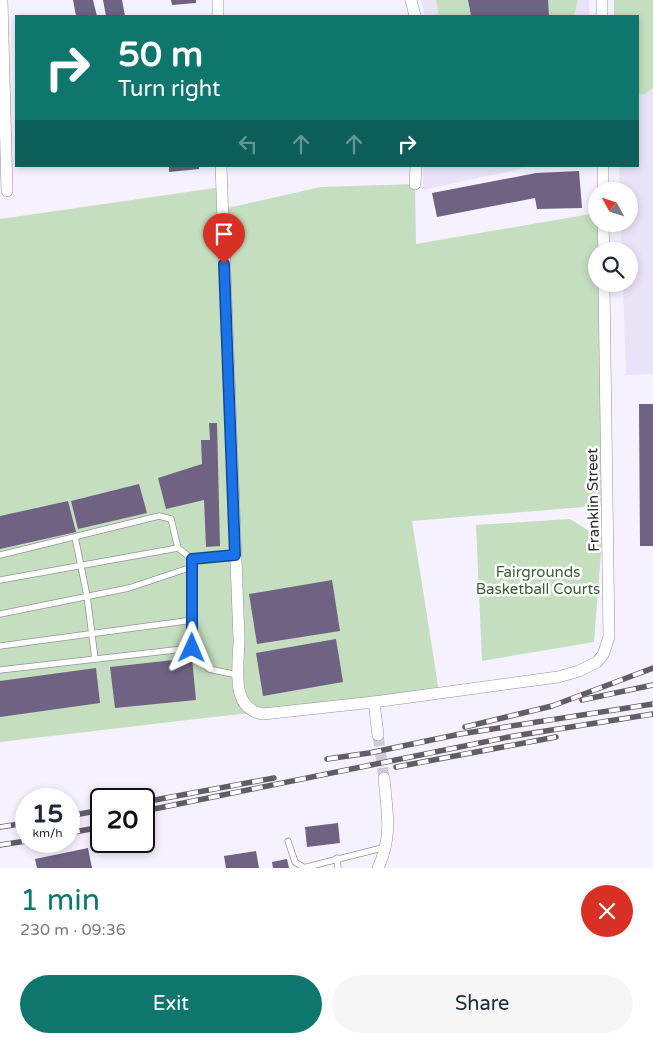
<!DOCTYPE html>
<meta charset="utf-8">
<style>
body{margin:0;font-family:"Varela Round",sans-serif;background:#f6f6f7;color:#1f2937;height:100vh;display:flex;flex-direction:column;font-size:19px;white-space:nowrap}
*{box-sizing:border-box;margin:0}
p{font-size:16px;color:#747a83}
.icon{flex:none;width:28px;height:28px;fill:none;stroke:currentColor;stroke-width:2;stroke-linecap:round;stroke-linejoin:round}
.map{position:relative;height:868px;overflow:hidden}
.details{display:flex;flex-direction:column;background:#fff;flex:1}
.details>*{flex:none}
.guide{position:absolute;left:15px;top:15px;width:624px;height:152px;border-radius:0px;box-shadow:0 2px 8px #0003;background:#0f766e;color:#fff;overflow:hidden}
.needle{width:32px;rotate:310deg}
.fabs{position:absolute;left:588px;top:182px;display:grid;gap:10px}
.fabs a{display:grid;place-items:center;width:50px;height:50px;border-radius:50%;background:#fff;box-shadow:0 2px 8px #0003;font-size:25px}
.speed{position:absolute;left:15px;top:788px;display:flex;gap:10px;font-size:25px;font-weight:700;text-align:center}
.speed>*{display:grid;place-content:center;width:65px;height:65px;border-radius:50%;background:#fff;box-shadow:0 2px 8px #0003;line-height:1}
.speed small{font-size:12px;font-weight:400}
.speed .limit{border:2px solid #111;border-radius:8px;background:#fff;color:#111}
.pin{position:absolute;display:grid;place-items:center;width:42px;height:42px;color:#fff;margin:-51px -21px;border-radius:50% 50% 50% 0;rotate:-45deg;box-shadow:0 0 5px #0007}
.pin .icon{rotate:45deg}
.me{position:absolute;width:55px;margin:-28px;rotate:1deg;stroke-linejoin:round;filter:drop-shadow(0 0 4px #0008)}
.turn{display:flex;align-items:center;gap:18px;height:105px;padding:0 20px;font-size:22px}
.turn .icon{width:65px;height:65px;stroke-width:2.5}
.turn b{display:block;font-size:35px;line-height:42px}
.lanes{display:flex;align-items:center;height:48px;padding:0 20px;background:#0003;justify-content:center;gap:25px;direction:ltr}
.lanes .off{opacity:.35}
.round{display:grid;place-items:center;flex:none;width:52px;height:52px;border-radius:26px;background:#f6f6f7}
.headline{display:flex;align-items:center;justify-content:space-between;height:85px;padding:0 20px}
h1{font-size:30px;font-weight:600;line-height:38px;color:#0f766e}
.action{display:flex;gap:10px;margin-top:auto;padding:10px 20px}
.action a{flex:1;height:58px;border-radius:30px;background:#0f766e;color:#fff;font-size:20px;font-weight:600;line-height:58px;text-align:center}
.action a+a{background:#f6f6f7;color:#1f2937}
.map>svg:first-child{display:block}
.built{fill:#eae3f8}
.green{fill:#c5debf}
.building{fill:#6f6283}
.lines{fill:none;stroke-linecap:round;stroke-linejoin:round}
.minor-tunnel{stroke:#cdc9d5;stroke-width:11;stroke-dasharray:11 5.5;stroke-linecap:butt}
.service-casing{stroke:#96919e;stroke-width:7}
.minor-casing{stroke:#96919e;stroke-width:12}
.service{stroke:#fff;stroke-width:5.5}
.minor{stroke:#fff;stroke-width:11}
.rail-casing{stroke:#605e65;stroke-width:5.5}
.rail{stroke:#fff;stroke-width:4;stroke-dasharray:11;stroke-linecap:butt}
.route-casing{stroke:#114b97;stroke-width:12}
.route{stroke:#1a73e8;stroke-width:9}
.labels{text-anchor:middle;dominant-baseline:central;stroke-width:5;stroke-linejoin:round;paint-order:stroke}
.street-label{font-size:15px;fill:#2a282d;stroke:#fff}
.park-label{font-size:15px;fill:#3c6033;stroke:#fff}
</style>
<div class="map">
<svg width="653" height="868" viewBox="0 0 653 868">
<rect width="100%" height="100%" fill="#f6f1ff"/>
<!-- built -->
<g class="built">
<polygon points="421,0 589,0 589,16 425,16"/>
<polygon points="653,87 653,374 626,375 623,284 629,284 629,251 622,251 621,224 629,224 629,191 620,191 619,166 638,166 638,95 646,94"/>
<polygon points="423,166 533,166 423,190"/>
</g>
<!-- green -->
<g class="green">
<polygon points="436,0 468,0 471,16 439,16"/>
<polygon points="548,0 578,0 574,16 549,16"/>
<polygon points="614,0 653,0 653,87 646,94 638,95 638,16 614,16"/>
<polygon points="415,184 416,244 596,213 596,224 603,224 604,251 596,251 596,284 604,284 608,505 412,521 439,692 374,702 222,716 0,742 0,219 222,187 223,209 321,187"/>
<polygon points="570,519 602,539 594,642 482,661 476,525"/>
</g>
<!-- building -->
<g class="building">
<polygon points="73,0 93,0 97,16 76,16"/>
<polygon points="103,0 122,0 125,16 106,16"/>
<polygon points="171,0 196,0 196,3 172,5"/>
<polygon points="468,0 548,0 549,16 471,16"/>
<polygon points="169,166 199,166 199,169 169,172"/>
<polygon points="579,171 582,208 537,209 535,198 437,217 432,193 536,173"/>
<polygon points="639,404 653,404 653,546 640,546"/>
<polygon points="209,423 217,423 220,546 206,547 204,500 166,509 158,478 202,464 201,440 210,440"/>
<polygon points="139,484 147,513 78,529 71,501"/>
<polygon points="68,501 76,532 0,549 0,516"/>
<polygon points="332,580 340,631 257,644 249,594"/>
<polygon points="336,639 343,682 263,696 256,653"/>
<polygon points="192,658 196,700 115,708 110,667"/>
<polygon points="96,668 100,703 0,717 0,681"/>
<polygon points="338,823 340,843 307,847 305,827"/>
<polygon points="88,848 92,868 37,868 35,859"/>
<polygon points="256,851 259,868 226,868 224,856"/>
<polygon points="287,859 289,868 273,868 272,862"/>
</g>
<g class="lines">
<!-- minor-tunnel -->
<polyline class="minor-tunnel" points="378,735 384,778"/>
<defs>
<g id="service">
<polyline points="75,537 87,596 95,659"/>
<polyline points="0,555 159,516 171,519 178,548 192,559 235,555"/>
<polyline points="0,580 178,548"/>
<polyline points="0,614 129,588 192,567"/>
<polyline points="0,646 193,620 192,559"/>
<polyline points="192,648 209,669 237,675"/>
<polyline points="0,670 192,648 193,620"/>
<polyline points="288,841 295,862 303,867"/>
<polyline points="337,858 338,868"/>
<polyline points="303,868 386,847"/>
</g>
<g id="minor">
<polyline points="2,0 7,191"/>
<polyline points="218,0 218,16"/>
<polyline points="411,0 415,16"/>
<polyline points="602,0 602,16"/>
<path d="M 221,166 L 239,639 C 239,665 229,709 263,714 L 374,702"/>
<polyline points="415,184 416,166"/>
<polyline points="603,191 603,166"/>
<polyline points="603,224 604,251"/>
<polyline points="378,735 374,702 558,677 579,671 597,662 603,655 609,637 604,284"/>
<path d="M 378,868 C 393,836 387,812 384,778"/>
</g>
</defs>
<!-- service casing -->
<use href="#service" class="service-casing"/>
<!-- minor casing -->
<use href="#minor" class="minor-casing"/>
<!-- service -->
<use href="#service" class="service"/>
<!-- minor -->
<use href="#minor" class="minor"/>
<defs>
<g id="rail">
<polyline points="582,700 653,685"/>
<polyline points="465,727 552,706 653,668"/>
<polyline points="327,759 369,753 460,734 653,704"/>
<polyline points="396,767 556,737"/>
<polyline points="144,802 274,778"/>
<polyline points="144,811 514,736 653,714"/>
<polyline points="69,816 101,810"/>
<polyline points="0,827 26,823"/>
<polyline points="69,833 101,827"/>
<polyline points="0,845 26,841"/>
</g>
</defs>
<!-- rail casing -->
<use href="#rail" class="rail-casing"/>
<!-- rail -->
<use href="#rail" class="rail"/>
</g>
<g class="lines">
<defs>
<polyline id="route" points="192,648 192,559 235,555 224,264"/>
</defs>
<!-- route casing -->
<use href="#route" class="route-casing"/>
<!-- route -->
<use href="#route" class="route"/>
</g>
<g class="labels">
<!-- street labels -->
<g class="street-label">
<text transform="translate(593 500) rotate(-91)">Franklin Street</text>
</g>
<!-- park labels -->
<g class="park-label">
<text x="538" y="572">Fairgrounds<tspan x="538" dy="17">Basketball Courts</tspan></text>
</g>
</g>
</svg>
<div class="fabs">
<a><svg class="needle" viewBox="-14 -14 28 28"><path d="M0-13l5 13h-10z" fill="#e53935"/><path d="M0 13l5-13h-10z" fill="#747a83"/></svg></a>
<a><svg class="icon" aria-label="search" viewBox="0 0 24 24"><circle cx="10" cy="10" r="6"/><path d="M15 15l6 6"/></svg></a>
</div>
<div class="speed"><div>15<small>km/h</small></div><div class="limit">20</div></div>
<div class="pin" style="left:224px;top:264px;background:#d93025"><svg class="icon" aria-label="arrive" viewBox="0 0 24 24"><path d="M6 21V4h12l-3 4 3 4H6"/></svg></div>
<svg class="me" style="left:192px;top:648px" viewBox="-20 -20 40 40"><path d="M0-17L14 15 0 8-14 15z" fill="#1a73e8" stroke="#fff" stroke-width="4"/></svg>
<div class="guide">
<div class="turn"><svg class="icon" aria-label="right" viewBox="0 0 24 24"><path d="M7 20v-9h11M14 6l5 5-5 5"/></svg><div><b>50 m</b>Turn right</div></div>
<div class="lanes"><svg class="icon off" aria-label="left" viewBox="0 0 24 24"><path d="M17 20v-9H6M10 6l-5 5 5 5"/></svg><svg class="icon off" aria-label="ahead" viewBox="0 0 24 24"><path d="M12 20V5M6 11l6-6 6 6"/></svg><svg class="icon off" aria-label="ahead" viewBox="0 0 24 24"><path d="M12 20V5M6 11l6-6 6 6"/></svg><svg class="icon" aria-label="right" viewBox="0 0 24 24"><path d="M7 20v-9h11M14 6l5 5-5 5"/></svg></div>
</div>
</div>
<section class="details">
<div class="headline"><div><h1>1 min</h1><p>230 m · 09:36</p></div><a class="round" style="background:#d93025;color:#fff"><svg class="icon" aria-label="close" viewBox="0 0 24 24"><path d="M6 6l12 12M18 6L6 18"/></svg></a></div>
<div class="action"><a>Exit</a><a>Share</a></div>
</section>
